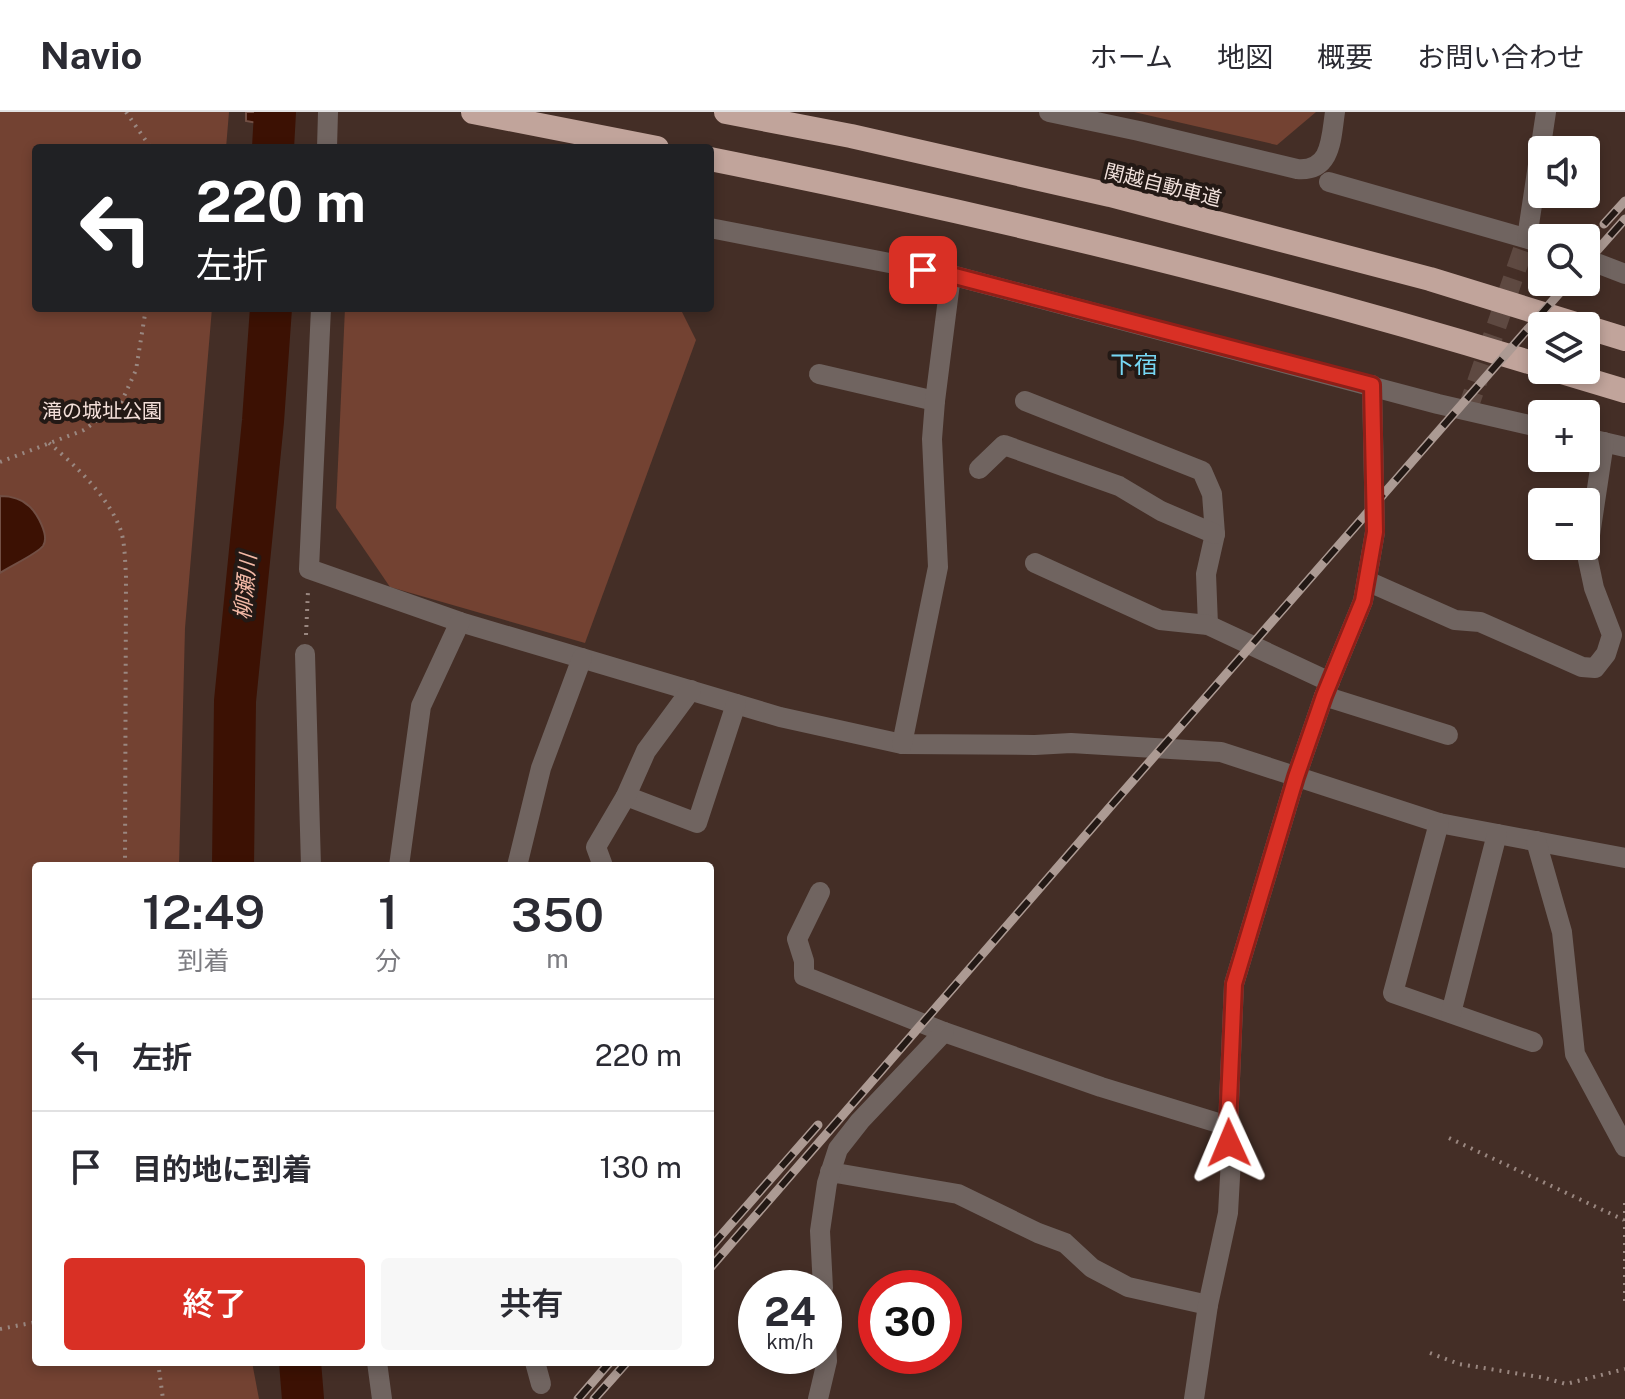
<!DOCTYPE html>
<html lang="ja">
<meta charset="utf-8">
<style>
body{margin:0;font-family:"Public Sans","Noto Sans JP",sans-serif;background:#f7f7f7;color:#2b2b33;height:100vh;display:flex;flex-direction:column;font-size:30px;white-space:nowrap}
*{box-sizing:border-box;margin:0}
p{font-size:26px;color:#7c7c81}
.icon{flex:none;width:44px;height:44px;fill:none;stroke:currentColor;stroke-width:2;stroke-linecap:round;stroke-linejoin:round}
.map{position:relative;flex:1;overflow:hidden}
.drawer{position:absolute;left:32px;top:750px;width:682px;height:504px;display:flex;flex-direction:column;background:#fff;border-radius:8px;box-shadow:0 4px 12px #0003}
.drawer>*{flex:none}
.guide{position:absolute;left:32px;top:32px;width:682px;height:168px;border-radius:8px;box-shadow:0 4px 12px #0003;background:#202124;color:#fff;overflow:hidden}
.controls{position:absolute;left:1528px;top:24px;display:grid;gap:16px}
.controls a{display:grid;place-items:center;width:72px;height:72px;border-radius:8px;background:#fff;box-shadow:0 4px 12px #0003;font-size:40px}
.speed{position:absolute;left:738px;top:1158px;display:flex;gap:16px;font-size:40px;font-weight:700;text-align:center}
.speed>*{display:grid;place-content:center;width:104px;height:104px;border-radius:50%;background:#fff;box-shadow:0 4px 12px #0003;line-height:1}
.speed small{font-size:20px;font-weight:400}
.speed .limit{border:12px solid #d22;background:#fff;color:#111}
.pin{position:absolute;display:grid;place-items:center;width:68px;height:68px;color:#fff;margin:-34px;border-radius:16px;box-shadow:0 4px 12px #0006}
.me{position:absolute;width:88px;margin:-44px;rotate:359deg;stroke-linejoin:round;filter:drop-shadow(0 0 6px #0008)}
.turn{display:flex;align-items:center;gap:28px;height:168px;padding:0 32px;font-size:36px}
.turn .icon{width:104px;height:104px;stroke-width:2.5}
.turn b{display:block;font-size:56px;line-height:68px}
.eta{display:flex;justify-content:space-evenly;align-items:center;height:136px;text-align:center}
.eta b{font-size:48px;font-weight:600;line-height:56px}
.action{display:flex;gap:16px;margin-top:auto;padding:16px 32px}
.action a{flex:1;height:92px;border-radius:8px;background:#d93025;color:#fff;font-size:32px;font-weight:600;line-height:92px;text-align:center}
.action a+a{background:#f7f7f7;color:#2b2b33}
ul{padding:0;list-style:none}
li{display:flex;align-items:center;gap:24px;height:112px;padding:0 32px;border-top:2px solid #e1e1e2}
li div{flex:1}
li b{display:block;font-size:30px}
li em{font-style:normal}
header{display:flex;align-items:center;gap:48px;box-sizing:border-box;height:112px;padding:0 40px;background:#fff;border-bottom:2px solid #e1e1e2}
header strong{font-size:38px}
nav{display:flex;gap:44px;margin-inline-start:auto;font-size:28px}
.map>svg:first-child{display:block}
.green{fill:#734232}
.water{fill:#3c1103;stroke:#724f44;stroke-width:2}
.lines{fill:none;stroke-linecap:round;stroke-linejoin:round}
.river{stroke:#3c1103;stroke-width:42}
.minor-tunnel{stroke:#5e4941;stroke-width:20;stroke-dasharray:20 10;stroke-linecap:butt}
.path{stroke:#9a8780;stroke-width:4;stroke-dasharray:2 6;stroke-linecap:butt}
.minor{stroke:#706460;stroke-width:20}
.highway{stroke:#c1a49b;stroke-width:24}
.rail-casing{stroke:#ac9a93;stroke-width:9}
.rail{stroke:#231915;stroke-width:6;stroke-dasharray:18;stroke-linecap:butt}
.route-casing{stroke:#8d1f18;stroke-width:20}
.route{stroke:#d93025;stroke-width:14}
.labels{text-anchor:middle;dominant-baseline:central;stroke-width:8;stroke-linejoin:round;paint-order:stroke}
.street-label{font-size:20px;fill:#f1e1dc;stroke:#231915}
.park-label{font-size:20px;fill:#f3dfd9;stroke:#231915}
.water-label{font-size:22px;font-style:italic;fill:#f3b9a6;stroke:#231915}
.quarter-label{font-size:24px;fill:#76d7f4;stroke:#231915}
</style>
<header>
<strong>Navio</strong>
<nav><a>ホーム</a><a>地図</a><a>概要</a><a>お問い合わせ</a></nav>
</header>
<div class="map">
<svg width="1625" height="1287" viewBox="0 0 1625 1287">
<rect width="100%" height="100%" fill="#442e26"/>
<!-- green -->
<g class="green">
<polygon points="0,0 229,0 226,36 36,36 36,196 212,196 185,516 179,754 36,754 36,1250 252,1250 259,1287 0,1287"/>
<polygon points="1134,0 1316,0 1277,33"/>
<polygon points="345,196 680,196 696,228 585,531 390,475 336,396"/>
</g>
<!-- water -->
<g class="water">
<polygon points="246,0 294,0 293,17 246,9"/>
<path d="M 0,384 C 10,384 22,387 29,394 C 37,401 50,424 43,434 C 37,442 10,454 0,461 Z"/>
</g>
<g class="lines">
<!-- river -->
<g class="river">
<polyline points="273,36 275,0"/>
<polyline points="233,754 235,589 263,309 271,196"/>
<polyline points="300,1250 303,1287"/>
</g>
<!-- minor-tunnel -->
<polyline class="minor-tunnel" points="1467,299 1527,126"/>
<!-- path -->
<g class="path">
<polyline points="126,0 151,36"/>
<path d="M 49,331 C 76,354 109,385 121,419 C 125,432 125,450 126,463 L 125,754"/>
<polyline points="0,350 84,318 121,291 136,258 146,196"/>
<polyline points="306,523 308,479"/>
<polyline points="1449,1026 1624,1108"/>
<polyline points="1625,1091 1625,1191"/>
<polyline points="0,1217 36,1210"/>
<polyline points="1430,1241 1459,1252 1545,1266 1566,1272 1625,1257"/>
<polyline points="158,1250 163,1287"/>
</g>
<!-- minor -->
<g class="minor">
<path d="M 1049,0 L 1139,19 L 1297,57 C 1332,60 1331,26 1335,0"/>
<polyline points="327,36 328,0"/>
<polyline points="1329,70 1542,131"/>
<polyline points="710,116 951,163 1438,292 1542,316"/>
<polyline points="1527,126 1546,0"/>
<polyline points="1586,147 1625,162"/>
<polyline points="321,196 309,457 460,510 780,605 902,632 1035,633 1071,631 1221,640 1439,711 1625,746"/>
<polyline points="819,262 935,289"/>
<polyline points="1025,289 1202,359 1212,382 1215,422 1206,462 1208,513"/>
<polyline points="1586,326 1625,335"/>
<polyline points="979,357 1004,333 1119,374 1161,399 1215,422"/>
<polyline points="1035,451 1160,508 1208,513 1330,570"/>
<polyline points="1367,469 1455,508 1480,510 1582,555 1595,556 1606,542 1612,523 1594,476 1587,443 1604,330"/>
<polyline points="305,542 311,754"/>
<polyline points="1324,584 1448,623"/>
<polyline points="902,632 938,455 932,327 935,289 951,163"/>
<polyline points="626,684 697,711 736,592"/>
<polyline points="1439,711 1393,881 1533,930"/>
<polyline points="1536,729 1562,820 1575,942 1625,1035"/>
<polyline points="399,754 421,594 460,510"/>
<polyline points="517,754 541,656 582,546"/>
<polyline points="603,754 596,735 626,684 646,639 691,578"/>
<polyline points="820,780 797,827 804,849 804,864 944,920 1101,975 1228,1014"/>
<polyline points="1451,901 1497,722"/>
<polyline points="830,1060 958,1082 1038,1121 1065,1131 1092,1156 1128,1175 1208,1193"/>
<polyline points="823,1176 820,1119 827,1071 838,1037 860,1009 944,920"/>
<polyline points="377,1250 382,1287"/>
<polyline points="535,1250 541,1272"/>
<polyline points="818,1287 827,1249 824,1192"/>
<polyline points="1194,1287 1208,1193 1228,1101 1231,1047 1228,1014 1234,872 1296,665 1324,584 1363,489 1375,420 1372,273"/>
</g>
<!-- highway -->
<g class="highway">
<polyline points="473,0 657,36"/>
<polyline points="726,0 851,24 1110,83 1430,167 1582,214"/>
<path d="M 710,47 C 990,103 1269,170 1542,254"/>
<polyline points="1586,215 1625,227"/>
<polyline points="1555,258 1625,279"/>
</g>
<defs>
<g id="rail">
<polyline points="1604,112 1625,89"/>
<polyline points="1586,151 1625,107"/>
<polyline points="710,1136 818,1013"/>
<polyline points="710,1156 1110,695 1569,170"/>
<polyline points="578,1287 610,1250"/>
<polyline points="594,1287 627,1250"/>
</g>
</defs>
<!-- rail casing -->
<use href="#rail" class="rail-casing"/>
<!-- rail -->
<use href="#rail" class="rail"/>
</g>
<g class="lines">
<defs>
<polyline id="route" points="923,158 951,163 1372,273 1375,420 1363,489 1324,584 1296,665 1234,872 1228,1014 1229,1031"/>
</defs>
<!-- route casing -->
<use href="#route" class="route-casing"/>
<!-- route -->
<use href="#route" class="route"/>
</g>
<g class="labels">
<!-- street labels -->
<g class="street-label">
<text transform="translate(1163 73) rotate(14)">関越自動車道</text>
</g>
<!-- park labels -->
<g class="park-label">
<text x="102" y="299">滝の城址公園</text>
</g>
<!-- water labels -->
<g class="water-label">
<text transform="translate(245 475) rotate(-85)">柳瀬川</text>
</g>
<!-- quarter labels -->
<g class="quarter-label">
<text x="1134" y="252">下宿</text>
</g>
</g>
</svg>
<div class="controls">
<a><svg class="icon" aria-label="sound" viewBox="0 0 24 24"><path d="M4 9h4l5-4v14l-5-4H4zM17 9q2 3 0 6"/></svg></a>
<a><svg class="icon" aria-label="search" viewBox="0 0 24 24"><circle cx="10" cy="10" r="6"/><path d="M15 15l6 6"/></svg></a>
<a><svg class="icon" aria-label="layers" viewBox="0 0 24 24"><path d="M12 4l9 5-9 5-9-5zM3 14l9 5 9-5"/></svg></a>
<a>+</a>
<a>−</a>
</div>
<div class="speed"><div>24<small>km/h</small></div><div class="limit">30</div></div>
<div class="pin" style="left:923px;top:158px;background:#d93025"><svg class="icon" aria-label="arrive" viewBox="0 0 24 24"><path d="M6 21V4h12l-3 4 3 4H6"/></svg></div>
<svg class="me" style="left:1229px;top:1031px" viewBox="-20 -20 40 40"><path d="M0-17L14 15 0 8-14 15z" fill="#d93025" stroke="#fff" stroke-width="4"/></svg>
<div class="guide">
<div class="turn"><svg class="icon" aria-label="left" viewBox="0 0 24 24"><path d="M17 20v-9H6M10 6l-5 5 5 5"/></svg><div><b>220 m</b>左折</div></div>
</div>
<section class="drawer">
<div class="eta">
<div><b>12:49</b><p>到着</p></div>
<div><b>1</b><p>分</p></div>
<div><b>350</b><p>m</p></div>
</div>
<ul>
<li><svg class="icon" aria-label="left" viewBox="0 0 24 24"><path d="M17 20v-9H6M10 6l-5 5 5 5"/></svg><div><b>左折</b></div><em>220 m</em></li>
<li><svg class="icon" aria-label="arrive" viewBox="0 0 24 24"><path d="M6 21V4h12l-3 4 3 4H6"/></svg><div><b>目的地に到着</b></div><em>130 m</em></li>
</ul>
<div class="action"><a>終了</a><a>共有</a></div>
</section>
</div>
